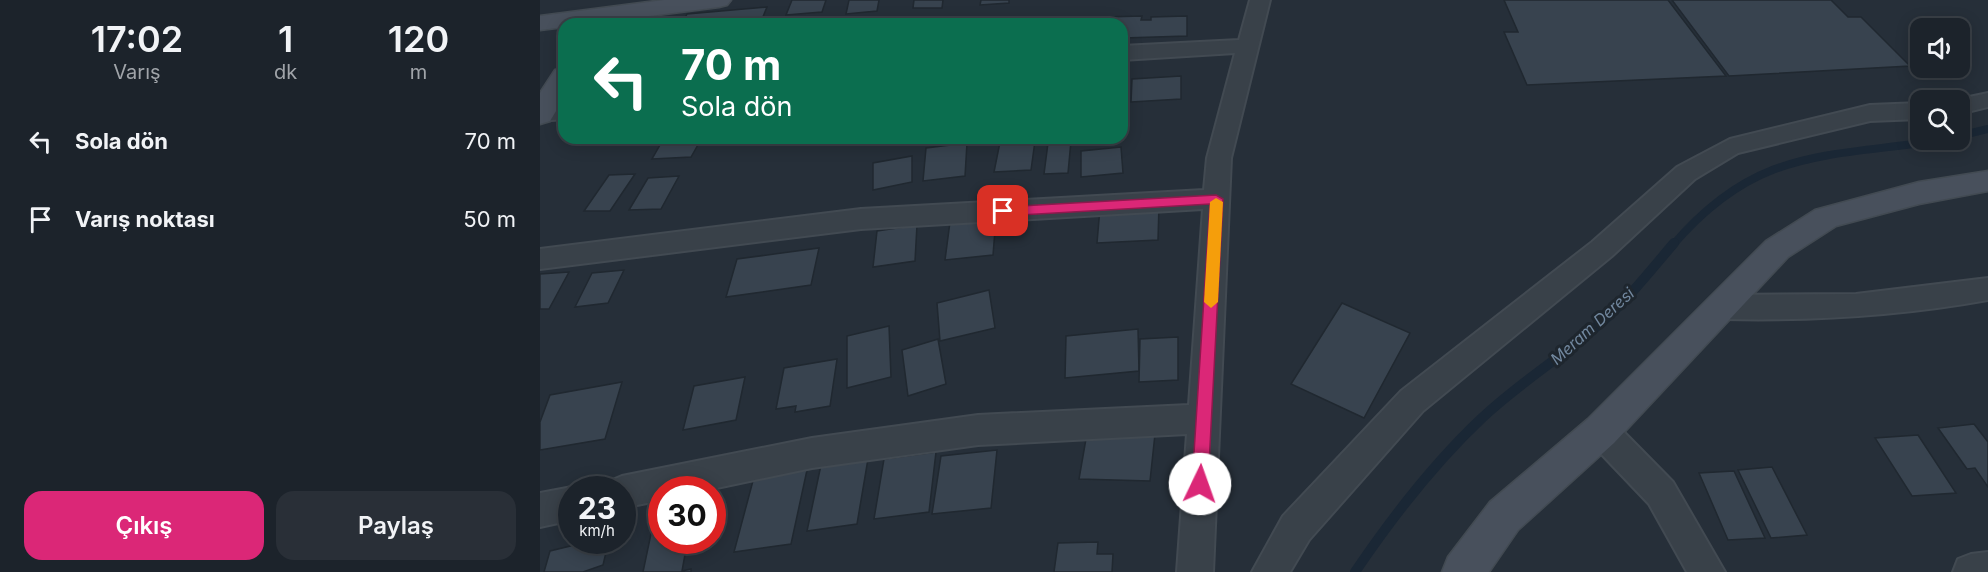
<!DOCTYPE html>
<html lang="tr">
<meta charset="utf-8">
<style>
body{margin:0;font-family:Inter,sans-serif;background:#292f37;color:#f1f3f6;height:100vh;display:flex;flex-direction:column;font-size:22px;white-space:nowrap}
*{box-sizing:border-box;margin:0}
p{font-size:20px;color:#a0a4a9}
.icon{flex:none;width:33px;height:33px;fill:none;stroke:currentColor;stroke-width:2;stroke-linecap:round;stroke-linejoin:round}
.map{position:relative;flex:1;overflow:hidden}
.drawer{display:flex;flex-direction:column;background:#1c232b;width:540px}
.drawer>*{flex:none}
.banner{position:absolute;left:18px;top:18px;width:570px;height:126px;border-radius:18px;box-shadow:0 3px 15px #0003,0 0 0 2px #3a4047;background:#0b6e4f;color:#fff;overflow:hidden}
.controls{position:absolute;left:1370px;top:18px;display:grid;gap:12px}
.controls a{display:grid;place-items:center;width:60px;height:60px;border-radius:12px;background:#1c232b;box-shadow:0 3px 15px #0003,0 0 0 2px #3a4047;font-size:30px}
.speed{position:absolute;left:18px;top:476px;display:flex;gap:12px;font-size:30px;font-weight:700;text-align:center}
.speed>*{display:grid;place-content:center;width:78px;height:78px;border-radius:50%;background:#1c232b;box-shadow:0 3px 15px #0003,0 0 0 2px #3a4047;line-height:1}
.speed small{font-size:15px;font-weight:400}
.speed .limit{border:9px solid #d22;background:#fff;color:#111}
.pin{position:absolute;display:grid;place-items:center;width:51px;height:51px;color:#fff;margin:-26px;border-radius:12px;box-shadow:0 3px 9px #0006}
.me{position:absolute;width:66px;margin:-33px;rotate:3deg;stroke-linejoin:round;filter:drop-shadow(0 0 4px #0008)}
.turn{display:flex;align-items:center;gap:21px;height:126px;padding:0 24px;font-size:27px}
.turn .icon{width:78px;height:78px;stroke-width:2.5}
.turn b{display:block;font-size:42px;line-height:51px}
.eta{display:flex;justify-content:space-evenly;align-items:center;height:102px;text-align:center}
.eta b{font-size:36px;font-weight:600;line-height:42px}
.cta{display:flex;gap:12px;margin-top:auto;padding:12px 24px}
.cta a{flex:1;height:69px;border-radius:18px;background:#db2777;color:#fff;font-size:24px;font-weight:600;line-height:69px;text-align:center}
.cta a+a{background:#292f37;color:#f1f3f6}
ul{padding:0;list-style:none}
li{display:flex;align-items:center;gap:18px;height:78px;padding:0 24px}
li div{flex:1}
li b{display:block;font-size:22px}
li em{font-style:normal}
main{display:flex;flex:1;min-height:0}
.map>svg:first-child{display:block}
.lines{fill:none;stroke-linecap:round;stroke-linejoin:round}
.stream-far1{stroke:#1a2735;stroke-width:8}
.stream{stroke:#1a2735;stroke-width:10}
.building{fill:#38434f;stroke:#202830;stroke-width:1.5}
.street-casing{stroke:#424a52;stroke-width:4}
.secondary-casing{stroke:#424a52;stroke-width:3}
.street{fill:#394149;fill-rule:evenodd}
.secondary{fill:#48505c;fill-rule:evenodd}
.route{fill:#db2777;stroke:#8e194d;stroke-width:1.5}
.slow{fill:#f59e0b}
.labels{text-anchor:middle;dominant-baseline:central;stroke-width:6;stroke-linejoin:round;paint-order:stroke}
.water-label{font-size:16px;font-style:italic;fill:#72889f;stroke:#1e262e}
</style>
<main>
<section class="drawer">
<div class="eta">
<div><b>17:02</b><p>Varış</p></div>
<div><b>1</b><p>dk</p></div>
<div><b>120</b><p>m</p></div>
</div>
<ul>
<li><svg class="icon" aria-label="left" viewBox="0 0 24 24"><path d="M17 20v-9H6M10 6l-5 5 5 5"/></svg><div><b>Sola dön</b></div><em>70 m</em></li>
<li><svg class="icon" aria-label="arrive" viewBox="0 0 24 24"><path d="M6 21V4h12l-3 4 3 4H6"/></svg><div><b>Varış noktası</b></div><em>50 m</em></li>
</ul>
<div class="cta"><a>Çıkış</a><a>Paylaş</a></div>
</section>
<div class="map">
<svg width="1448" height="572" viewBox="0 0 1448 572">
<rect width="100%" height="100%" fill="#262f39"/>
<g class="lines">
<!-- stream-far1 -->
<g class="stream-far1">
<polyline points="1419,136 1448,129"/>
<path d="M 1133,245 C 1217,147 1285,158 1402,140"/>
</g>
<!-- stream -->
<path class="stream" d="M 815,572 C 853,516 893,464 942,418 C 980,382 1025,355 1063,321 C 1090,297 1111,270 1134,243"/>
</g>
<!-- building -->
<g class="building">
<polygon points="252,0 286,0 282,12 246,15"/>
<polygon points="309,0 339,0 337,11 306,14"/>
<polygon points="374,0 403,0 402,8 373,8"/>
<polygon points="441,0 469,0 469,3 440,5"/>
<polygon points="964,0 1128,0 1186,76 987,85 964,32 978,32"/>
<polygon points="1132,0 1291,0 1308,17 1321,17 1370,66 1189,76"/>
<polygon points="227,7 222,19 142,24 147,14"/>
<polygon points="602,16 601,20 611,20 611,17 647,16 647,36 583,38 582,24 564,24 565,17"/>
<polygon points="492,20 518,20 517,24 491,24"/>
<polygon points="641,76 641,99 591,102 592,79"/>
<polygon points="495,141 491,170 454,172 460,142"/>
<polygon points="531,141 528,173 504,174 508,143"/>
<polygon points="159,143 151,157 112,159 120,145"/>
<polygon points="427,143 425,176 383,181 386,148"/>
<polygon points="581,147 583,173 541,177 541,151"/>
<polygon points="372,156 372,182 333,190 333,163"/>
<polygon points="95,174 70,211 44,211 69,175"/>
<polygon points="139,176 121,209 89,210 108,178"/>
<polygon points="619,205 618,240 557,243 560,208"/>
<polygon points="456,218 453,255 405,260 410,222"/>
<polygon points="377,225 375,261 333,267 337,231"/>
<polygon points="279,248 271,285 186,297 197,259"/>
<polygon points="84,270 68,303 35,307 52,273"/>
<polygon points="29,272 9,309 0,309 0,274"/>
<polygon points="449,290 455,328 400,341 397,303"/>
<polygon points="802,303 870,333 824,418 751,384"/>
<polygon points="349,326 351,377 307,388 307,336"/>
<polygon points="598,329 599,371 525,378 526,336"/>
<polygon points="638,337 638,380 599,382 600,339"/>
<polygon points="398,339 406,384 368,396 362,350"/>
<polygon points="297,359 290,406 255,412 256,406 236,409 244,368"/>
<polygon points="205,377 196,420 143,430 154,386"/>
<polygon points="82,382 65,439 0,450 0,422 10,395"/>
<polygon points="1434,424 1448,442 1448,487 1435,468 1427,469 1398,428"/>
<polygon points="547,433 615,434 610,481 539,479"/>
<polygon points="1378,435 1416,493 1372,496 1335,438"/>
<polygon points="457,450 451,508 392,514 401,456"/>
<polygon points="396,452 389,512 334,519 344,459"/>
<polygon points="328,459 317,524 267,531 281,465"/>
<polygon points="1232,467 1267,535 1231,538 1198,470"/>
<polygon points="267,470 251,544 194,552 214,477"/>
<polygon points="1194,471 1225,538 1188,540 1159,473"/>
<polygon points="122,526 122,540 166,540 166,545 146,549 142,571 151,569 151,572 103,572 112,529"/>
<polygon points="55,540 69,540 63,565 43,572 4,572 10,551"/>
<polygon points="558,542 557,554 573,554 572,572 514,572 518,543"/>
</g>
<g class="lines">
<defs>
<g id="street">
<polygon points="710,0 730,0 691,158 673,572 637,572 647,434 438,445 272,468 172,489 122,489 122,500 82,508 82,489 66,489 70,481 82,476 272,438 438,415 649,405 663,209 321,229 0,269 0,249 321,209 664,190 667,158 695,53 582,60 582,46 699,40"/>
<polygon points="1448,93 1448,107 1419,114 1419,100 1415,100"/>
<polygon points="24,103 24,119 0,121 0,107"/>
<polygon points="1380,103 1380,119 1330,121 1198,153 1155,179 1072,256 883,411 769,540 750,572 712,572 743,516 861,391 1052,242 1137,167 1190,139 1330,105"/>
<path d="M 1448,278 L 1448,300 C 1360,316 1272,321 1183,319 L 1173,315 L 1168,307 L 1173,299 L 1183,295 L 1316,294 Z"/>
<polygon points="1061,416 1073,421 1133,482 1185,572 1147,572 1109,504 1049,441 1045,431 1049,421"/>
<polygon points="32,487 38,489 32,489 32,520 0,527 0,493"/>
<polygon points="1448,552 1448,572 1413,572 1418,559 1431,554"/>
</g>
<g id="secondary">
<polygon points="124,0 191,0 187,5 179,7 48,24 24,24 24,27 0,30 0,16"/>
<polygon points="24,68 24,98 10,121 0,124 0,93 15,70"/>
<polygon points="1448,171 1448,191 1379,204 1296,226 1248,257 1074,443 978,530 949,572 902,572 908,557 950,502 1048,419 1226,241 1275,210 1379,182"/>
</g>
</defs>
<!-- street casing -->
<use href="#street" class="street-casing"/>
<!-- secondary casing -->
<use href="#secondary" class="secondary-casing"/>
<!-- street -->
<use href="#street" class="street"/>
<!-- secondary -->
<use href="#secondary" class="secondary"/>
</g>
<!-- route -->
<polygon class="route" points="676,195 683,199 668,484 666,490 660,492 654,490 652,484 670,204 463,216 457,211 463,207"/>
<!-- slow -->
<polygon class="slow" points="676,198 683,202 678,302 671,308 664,302 670,202"/>
<g class="labels">
<!-- water labels -->
<g class="water-label">
<text transform="translate(1052 326) rotate(-42)">Meram Deresi</text>
</g>
</g>
</svg>
<div class="controls">
<a><svg class="icon" aria-label="sound" viewBox="0 0 24 24"><path d="M4 9h4l5-4v14l-5-4H4zM17 9q2 3 0 6"/></svg></a>
<a><svg class="icon" aria-label="search" viewBox="0 0 24 24"><circle cx="10" cy="10" r="6"/><path d="M15 15l6 6"/></svg></a>
</div>
<div class="speed"><div>23<small>km/h</small></div><div class="limit">30</div></div>
<div class="pin" style="left:463px;top:211px;background:#d93025"><svg class="icon" aria-label="arrive" viewBox="0 0 24 24"><path d="M6 21V4h12l-3 4 3 4H6"/></svg></div>
<svg class="me" style="left:660px;top:484px" viewBox="-20 -20 40 40"><circle r="19" fill="#fff"/><path d="M0-13L10 11 0 6-10 11z" fill="#db2777"/></svg>
<div class="banner">
<div class="turn"><svg class="icon" aria-label="left" viewBox="0 0 24 24"><path d="M17 20v-9H6M10 6l-5 5 5 5"/></svg><div><b>70 m</b>Sola dön</div></div>
</div>
</div>
</main>
